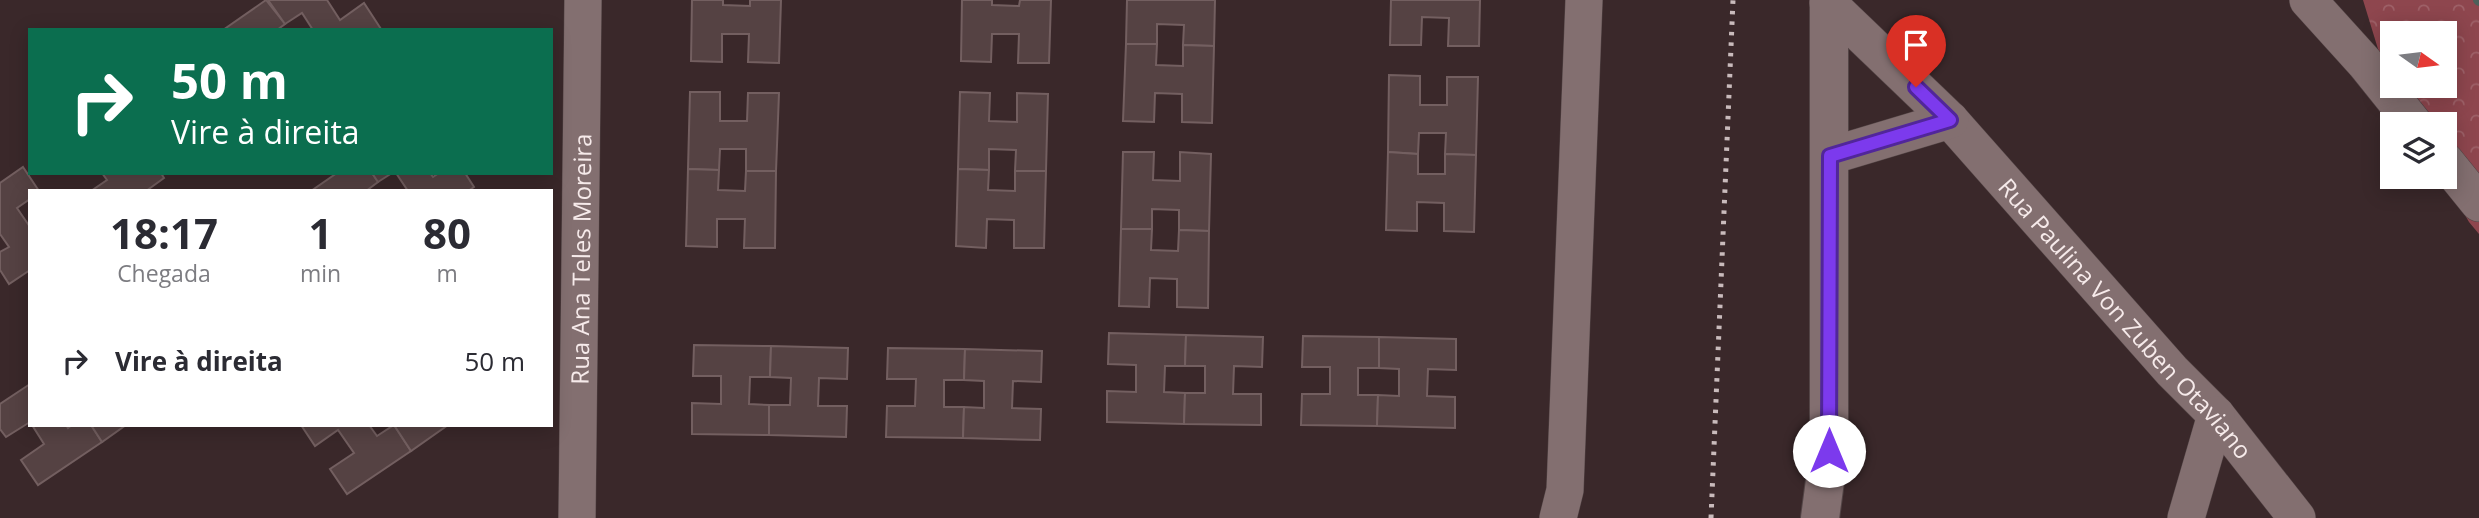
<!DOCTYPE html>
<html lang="pt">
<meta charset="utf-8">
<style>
body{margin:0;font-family:"Open Sans",sans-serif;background:#f7f7f7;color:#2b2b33;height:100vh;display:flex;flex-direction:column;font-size:26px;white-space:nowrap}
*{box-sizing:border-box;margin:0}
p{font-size:23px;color:#7c7c81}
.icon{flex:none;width:38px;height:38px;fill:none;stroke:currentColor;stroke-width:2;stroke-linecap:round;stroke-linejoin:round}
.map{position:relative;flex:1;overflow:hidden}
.side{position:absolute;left:28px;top:189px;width:525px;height:238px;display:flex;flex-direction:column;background:#fff;border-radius:0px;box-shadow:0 4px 18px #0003}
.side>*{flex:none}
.guide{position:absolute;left:28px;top:28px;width:525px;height:147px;border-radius:0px;box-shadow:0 4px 18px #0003;background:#0b6e4f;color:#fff;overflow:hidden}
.needle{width:46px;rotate:104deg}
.controls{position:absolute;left:2380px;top:21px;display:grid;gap:14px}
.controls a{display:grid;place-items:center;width:77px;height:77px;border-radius:0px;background:#fff;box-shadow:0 4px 18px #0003;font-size:35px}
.pin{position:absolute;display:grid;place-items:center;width:60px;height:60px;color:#fff;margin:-72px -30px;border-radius:50% 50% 50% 0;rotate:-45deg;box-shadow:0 0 7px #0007}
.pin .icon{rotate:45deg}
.me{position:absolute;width:77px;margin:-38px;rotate:0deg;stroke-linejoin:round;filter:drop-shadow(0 0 5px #0008)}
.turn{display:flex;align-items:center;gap:24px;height:147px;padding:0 28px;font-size:32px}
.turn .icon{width:91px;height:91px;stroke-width:2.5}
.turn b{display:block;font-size:49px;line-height:60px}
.eta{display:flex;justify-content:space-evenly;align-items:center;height:119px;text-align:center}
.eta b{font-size:42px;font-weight:700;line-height:49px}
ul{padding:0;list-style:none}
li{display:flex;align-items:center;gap:21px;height:105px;padding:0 28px}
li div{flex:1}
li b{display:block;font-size:26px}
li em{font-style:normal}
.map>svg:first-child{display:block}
.forest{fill:url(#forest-crowns);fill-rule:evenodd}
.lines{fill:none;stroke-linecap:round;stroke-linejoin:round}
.stream{stroke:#4d5f5a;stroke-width:10}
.building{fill:#554243;stroke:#735f60;stroke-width:2}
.street-casing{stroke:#534546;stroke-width:38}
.secondary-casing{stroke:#534546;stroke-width:40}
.street{stroke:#836f70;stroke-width:37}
.secondary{stroke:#836f70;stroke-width:38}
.rail{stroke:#c9bbbc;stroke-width:5;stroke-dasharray:3.5 7;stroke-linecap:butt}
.route-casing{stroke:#51269a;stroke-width:18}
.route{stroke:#7c3aed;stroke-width:12}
.labels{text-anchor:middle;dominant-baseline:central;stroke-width:7;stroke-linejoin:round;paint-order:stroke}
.street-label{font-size:24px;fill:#f6eaea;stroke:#3a282a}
</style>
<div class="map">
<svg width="2479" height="518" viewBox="0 0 2479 518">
<defs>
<pattern id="forest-crowns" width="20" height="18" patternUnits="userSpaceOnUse" patternTransform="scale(1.75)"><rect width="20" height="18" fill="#8e464e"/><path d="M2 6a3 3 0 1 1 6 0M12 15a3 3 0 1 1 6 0" fill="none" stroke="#9e6168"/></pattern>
</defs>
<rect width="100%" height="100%" fill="#3a282a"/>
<!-- forest -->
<path class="forest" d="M 2363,0 L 2479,0 L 2479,234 L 2469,222 L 2443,177 L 2445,124 L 2407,124 L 2382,62 ZM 2392,33 L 2445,33 L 2445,86 L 2392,86 Z"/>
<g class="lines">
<!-- stream -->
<polyline class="stream" points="2478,0 2479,1"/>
</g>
<!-- building -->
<g class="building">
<polygon points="266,0 285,24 277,30 223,30"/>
<polygon points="268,0 327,0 340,20 364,3 381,29 313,30 302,13 285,24"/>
<polygon points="692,0 723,0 723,5 750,6 750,0 781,0 779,63 748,62 749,34 722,34 722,62 691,61"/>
<polygon points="962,0 992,0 992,5 1019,6 1020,0 1051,0 1049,63 1018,63 1019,34 992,34 991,62 961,61"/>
<polygon points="1127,0 1215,0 1214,46 1183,45 1184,25 1157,24 1157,44 1126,44"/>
<polygon points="1391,0 1480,0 1479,46 1448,46 1449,18 1422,17 1421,45 1390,45"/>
<polygon points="1126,44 1157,44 1156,65 1183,66 1183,45 1214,46 1212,123 1182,122 1182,94 1155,93 1154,122 1123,121"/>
<polygon points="1389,75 1420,76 1420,105 1447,105 1447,77 1478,77 1476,155 1445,154 1446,133 1419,133 1418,154 1388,152"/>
<polygon points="690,92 720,92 720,121 747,121 748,93 779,93 776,171 746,171 746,149 720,149 719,170 688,169"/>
<polygon points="960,92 990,93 989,121 1017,122 1017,93 1048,94 1046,171 1015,171 1016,150 989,149 989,170 958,169"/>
<polygon points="1123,152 1154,152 1153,180 1180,181 1180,152 1211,154 1209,231 1179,230 1179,210 1152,209 1152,229 1121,229"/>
<polygon points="1388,152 1418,154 1418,174 1445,174 1445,154 1476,155 1474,232 1444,231 1444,203 1417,202 1417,231 1386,230"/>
<polygon points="23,167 39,191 30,191 30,199 17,208 30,227 30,270 9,284 0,270 0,252 9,247 0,234 0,183"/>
<polygon points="688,169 719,170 718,190 745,191 746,171 776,171 775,248 744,248 745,219 717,219 717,247 686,246"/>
<polygon points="958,169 989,170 988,190 1015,191 1015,171 1046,171 1044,248 1014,248 1014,220 987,219 986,248 956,246"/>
<polygon points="102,173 161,173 164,178 146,191 91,191 107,180"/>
<polygon points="337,173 372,173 378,182 366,191 311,191"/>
<polygon points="372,173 392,173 378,182"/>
<polygon points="396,173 430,173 433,177 439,173 465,173 474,187 468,191 408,191"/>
<polygon points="1121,229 1152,229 1151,250 1178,251 1179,230 1209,231 1208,308 1177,307 1177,279 1150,278 1149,307 1119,306"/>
<polygon points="1109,333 1186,335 1185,366 1165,366 1164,392 1185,393 1184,424 1107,422 1107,391 1136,392 1136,365 1108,364"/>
<polygon points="1186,335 1263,337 1262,367 1234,366 1233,394 1261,394 1261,425 1184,424 1185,393 1205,393 1205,366 1185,366"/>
<polygon points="1303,336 1379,337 1379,368 1358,368 1358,395 1378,395 1377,426 1301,425 1302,394 1330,394 1330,367 1302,367"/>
<polygon points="1379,337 1456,339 1456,370 1428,369 1427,396 1455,397 1455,428 1377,426 1378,395 1399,396 1399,369 1379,368"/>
<polygon points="694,345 771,346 770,377 750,377 749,404 769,405 769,435 692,434 692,403 721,404 721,376 693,376"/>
<polygon points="771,346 848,348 847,379 819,378 818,406 847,406 846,437 769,435 769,405 790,405 791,378 770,377"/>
<polygon points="888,348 965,349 964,380 944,380 944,407 964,407 963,438 886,437 887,406 915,406 916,379 887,379"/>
<polygon points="965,349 1042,351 1041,382 1013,381 1012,408 1041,409 1040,440 963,438 964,407 984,408 984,381 964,380"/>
<polygon points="30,384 30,422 6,437 0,429 0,404"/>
<polygon points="32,425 66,425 68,428 72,425 91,425 102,442 38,485 21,460 44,444"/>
<polygon points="91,425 126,425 102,442"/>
<polygon points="301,425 369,425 377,436 394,425 411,451 347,494 330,469 354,453 338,430 315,446"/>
<polygon points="394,425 448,425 411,451"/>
</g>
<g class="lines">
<defs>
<g id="street">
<polyline points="2308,0 2365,63 2414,124"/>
<path id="s1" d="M 1828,3 L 1950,120 L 2172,371 L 2216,415 L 2297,518"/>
<polyline points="1830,156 1950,120"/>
<polyline points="2445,161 2479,203"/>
<path id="s2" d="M 577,518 L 583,0"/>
<polyline points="1558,518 1565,490 1584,0"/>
<polyline points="2186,518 2216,415"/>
</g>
<polyline id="secondary" points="1820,518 1829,451 1829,0"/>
</defs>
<!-- street casing -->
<use href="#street" class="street-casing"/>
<!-- secondary casing -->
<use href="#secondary" class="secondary-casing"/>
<!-- street -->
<use href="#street" class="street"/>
<!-- secondary -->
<use href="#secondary" class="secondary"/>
<!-- rail -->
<polyline class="rail" points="1711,518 1733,0"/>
</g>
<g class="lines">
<defs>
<polyline id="route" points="1829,451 1830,156 1950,120 1916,87"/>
</defs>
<!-- route casing -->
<use href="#route" class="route-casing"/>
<!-- route -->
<use href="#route" class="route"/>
</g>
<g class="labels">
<!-- street labels -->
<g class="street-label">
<text stroke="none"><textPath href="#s2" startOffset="259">Rua Ana Teles Moreira</textPath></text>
<text stroke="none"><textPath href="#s1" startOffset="434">Rua Paulina Von Zuben Otaviano</textPath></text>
</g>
</g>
</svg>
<div class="controls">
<a><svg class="needle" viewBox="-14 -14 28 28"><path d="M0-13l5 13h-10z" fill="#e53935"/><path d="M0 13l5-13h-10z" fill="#7c7c81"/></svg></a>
<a><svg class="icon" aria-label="layers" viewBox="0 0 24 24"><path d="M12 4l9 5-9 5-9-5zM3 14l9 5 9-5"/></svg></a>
</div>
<div class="pin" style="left:1916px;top:87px;background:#d93025"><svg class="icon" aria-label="arrive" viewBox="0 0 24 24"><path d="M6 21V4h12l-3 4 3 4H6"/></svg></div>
<svg class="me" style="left:1829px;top:451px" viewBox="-20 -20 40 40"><circle r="19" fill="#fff"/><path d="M0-13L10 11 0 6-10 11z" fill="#7c3aed"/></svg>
<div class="guide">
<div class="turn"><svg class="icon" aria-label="right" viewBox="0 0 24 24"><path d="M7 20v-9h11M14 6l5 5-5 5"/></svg><div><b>50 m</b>Vire à direita</div></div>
</div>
<section class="side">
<div class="eta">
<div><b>18:17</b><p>Chegada</p></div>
<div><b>1</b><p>min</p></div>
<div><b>80</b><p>m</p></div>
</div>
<ul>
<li><svg class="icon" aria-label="right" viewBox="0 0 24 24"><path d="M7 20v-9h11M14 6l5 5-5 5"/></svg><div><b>Vire à direita</b></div><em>50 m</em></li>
</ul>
</section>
</div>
